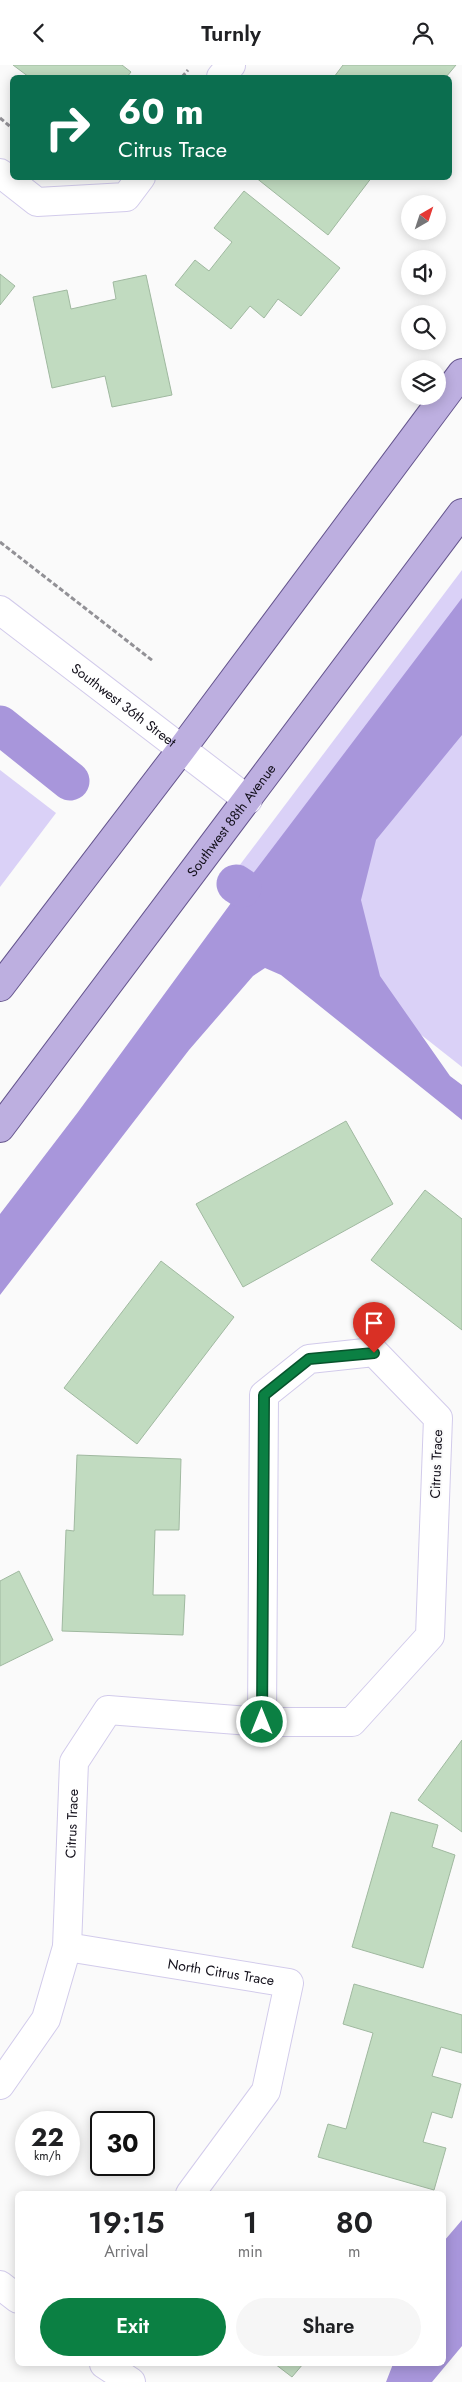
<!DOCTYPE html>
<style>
body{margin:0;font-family:Jost,sans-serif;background:#f6f6f6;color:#202124;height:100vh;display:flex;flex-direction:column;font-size:19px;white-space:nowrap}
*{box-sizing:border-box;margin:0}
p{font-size:16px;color:#757577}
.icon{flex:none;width:28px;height:28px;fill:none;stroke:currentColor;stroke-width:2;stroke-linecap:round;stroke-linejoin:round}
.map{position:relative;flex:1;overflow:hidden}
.sheet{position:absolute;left:15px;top:2126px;width:431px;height:175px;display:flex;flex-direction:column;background:#fff;border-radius:8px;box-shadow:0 2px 12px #0003}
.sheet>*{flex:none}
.top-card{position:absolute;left:10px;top:10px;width:442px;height:105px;border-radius:8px;box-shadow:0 2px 12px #0003;background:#0b6e4f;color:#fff;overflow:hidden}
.needle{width:32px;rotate:39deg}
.controls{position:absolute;left:401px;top:130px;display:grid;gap:10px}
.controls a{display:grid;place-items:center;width:45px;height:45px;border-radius:50%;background:#fff;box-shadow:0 2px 12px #0003;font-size:25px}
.speed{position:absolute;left:15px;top:2046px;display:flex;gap:10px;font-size:25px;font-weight:700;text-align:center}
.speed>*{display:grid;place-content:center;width:65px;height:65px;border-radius:50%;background:#fff;box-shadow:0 2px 12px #0003;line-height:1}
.speed small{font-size:12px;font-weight:400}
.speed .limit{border:2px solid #111;border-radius:8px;background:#fff;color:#111}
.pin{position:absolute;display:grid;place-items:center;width:42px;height:42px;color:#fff;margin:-51px -21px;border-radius:50% 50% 50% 0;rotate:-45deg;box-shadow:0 0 5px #0007}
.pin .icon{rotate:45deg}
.me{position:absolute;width:55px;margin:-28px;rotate:0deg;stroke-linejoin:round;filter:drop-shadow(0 0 4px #0008)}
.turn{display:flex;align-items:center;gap:18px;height:105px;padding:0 25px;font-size:22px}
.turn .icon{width:65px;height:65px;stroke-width:2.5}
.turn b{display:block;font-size:35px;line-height:42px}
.eta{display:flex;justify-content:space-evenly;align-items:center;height:85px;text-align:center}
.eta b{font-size:30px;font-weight:600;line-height:35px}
.button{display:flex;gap:10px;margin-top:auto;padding:10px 25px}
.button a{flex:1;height:58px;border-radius:30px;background:#0b8043;color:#fff;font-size:20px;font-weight:600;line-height:58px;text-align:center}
.button a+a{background:#f6f6f6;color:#202124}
header{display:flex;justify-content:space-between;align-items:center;height:65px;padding:0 25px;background:#fff;font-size:22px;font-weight:600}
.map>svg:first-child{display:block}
.green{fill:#dad1f7}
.water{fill:#a896db}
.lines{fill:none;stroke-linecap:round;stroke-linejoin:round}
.canal{stroke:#a896db;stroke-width:39}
.building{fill:#c1dbc0;stroke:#a0b9a0}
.minor-casing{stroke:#d2cbeb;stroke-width:30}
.major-casing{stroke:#65558d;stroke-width:30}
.path{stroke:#929196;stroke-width:3;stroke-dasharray:5 2.5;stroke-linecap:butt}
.minor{stroke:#fff;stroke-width:28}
.major{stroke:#bdafe0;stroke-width:28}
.route-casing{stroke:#07532c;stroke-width:12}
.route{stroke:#0b8043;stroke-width:9}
.labels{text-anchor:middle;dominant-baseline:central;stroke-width:4;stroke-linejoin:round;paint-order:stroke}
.street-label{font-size:14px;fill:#13101b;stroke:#fafafa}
</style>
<header><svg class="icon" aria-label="back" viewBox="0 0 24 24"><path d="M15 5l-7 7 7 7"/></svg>Turnly<svg class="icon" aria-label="person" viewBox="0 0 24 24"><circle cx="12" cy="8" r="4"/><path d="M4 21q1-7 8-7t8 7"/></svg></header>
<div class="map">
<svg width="462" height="2317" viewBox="0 0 462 2317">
<rect width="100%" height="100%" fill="#fafafa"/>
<!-- green -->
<g class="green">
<polygon points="462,505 462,1002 227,817"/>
<polygon points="0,705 56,748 0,822"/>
</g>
<!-- water -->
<g class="water">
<polygon points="462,533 462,670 376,775 361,835 380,911 450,1011 462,1020 462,1055 281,910 265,903 253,911 189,985 0,1230 0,1149 78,1047 242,823"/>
<polygon points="462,2155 462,2281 432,2317 386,2317 393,2299 444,2299 444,2176"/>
</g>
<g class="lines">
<!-- canal -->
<g class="canal">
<polyline points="0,660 70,716"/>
<polyline points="236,819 242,823"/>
</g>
</g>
<!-- building -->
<g class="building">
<polygon points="13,0 122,0 131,7 127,12 29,12"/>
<polygon points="343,0 456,0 446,12 334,12"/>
<polygon points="255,112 372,112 328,170"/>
<polygon points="244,126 340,203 301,251 278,234 264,253 250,241 231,264 175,220 195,195 209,206 232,177 214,163"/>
<polygon points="0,209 15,221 0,240"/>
<polygon points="146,210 172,330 112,342 105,311 52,323 33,232 67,225 71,244 116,234 113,217"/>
<polygon points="346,1056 393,1139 243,1222 196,1139"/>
<polygon points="425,1125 462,1154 462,1265 371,1195"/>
<polygon points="161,1196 234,1252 137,1379 64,1323"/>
<polygon points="77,1390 181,1394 179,1465 155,1465 153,1530 185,1530 183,1570 62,1566 66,1465 74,1466"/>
<polygon points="19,1506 53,1575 0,1601 0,1516"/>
<polygon points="462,1675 462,1767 418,1735"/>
<polygon points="391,1747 438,1760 432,1782 455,1790 423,1903 352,1882"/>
<polygon points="354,1919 462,1950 462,1988 441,1982 432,2011 461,2019 452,2053 432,2047 423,2077 446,2083 434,2125 318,2092 328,2059 346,2064 373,1968 343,1959"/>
<polygon points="275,2299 303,2299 292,2312"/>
</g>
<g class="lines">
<defs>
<g id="minor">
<polyline points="221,12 231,0"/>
<polyline points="0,108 37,137 126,132 141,112"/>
<path id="s1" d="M 0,545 L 248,735"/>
<polygon points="374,1287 438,1353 430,1571 352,1657 262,1657 264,1330 309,1294"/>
<path id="s2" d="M 67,1882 L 289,1918 L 266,2026 L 190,2129"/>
<path id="s3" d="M 0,2020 L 46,1954 L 67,1882 L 74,1697 L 108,1645 L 262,1657"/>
<polyline points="0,2220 18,2234"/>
<polyline points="104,2299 131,2317"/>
</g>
<g id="major">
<polyline points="0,922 181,685 462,308"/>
<path id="s4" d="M 0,1063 L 462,448"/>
</g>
</defs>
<!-- minor casing -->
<use href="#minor" class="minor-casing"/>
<!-- major casing -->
<use href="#major" class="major-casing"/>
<!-- path -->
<g class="path">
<polyline points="182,12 188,5"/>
<polyline points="0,53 12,63"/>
<polyline points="0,477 153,596"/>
</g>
<!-- minor -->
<use href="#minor" class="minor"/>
<!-- major -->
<use href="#major" class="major"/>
</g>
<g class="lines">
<defs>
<polyline id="route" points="262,1657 264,1330 309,1294 374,1288"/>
</defs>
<!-- route casing -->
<use href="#route" class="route-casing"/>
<!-- route -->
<use href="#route" class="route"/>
</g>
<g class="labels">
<!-- street labels -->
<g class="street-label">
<text stroke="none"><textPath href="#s1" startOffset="156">Southwest 36th Street</textPath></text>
<text stroke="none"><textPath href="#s4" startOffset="385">Southwest 88th Avenue</textPath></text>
<text transform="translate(436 1399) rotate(-88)">Citrus Trace</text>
<text stroke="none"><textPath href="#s3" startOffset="279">Citrus Trace</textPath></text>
<text stroke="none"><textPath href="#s2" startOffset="156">North Citrus Trace</textPath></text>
</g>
</g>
</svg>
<div class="controls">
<a><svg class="needle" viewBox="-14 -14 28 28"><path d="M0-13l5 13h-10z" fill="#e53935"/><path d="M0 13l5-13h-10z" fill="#757577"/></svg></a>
<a><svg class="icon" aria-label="sound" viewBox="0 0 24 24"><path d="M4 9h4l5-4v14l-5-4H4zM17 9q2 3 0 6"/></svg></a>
<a><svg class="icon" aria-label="search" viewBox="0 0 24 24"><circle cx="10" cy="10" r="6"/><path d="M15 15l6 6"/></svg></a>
<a><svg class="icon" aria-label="layers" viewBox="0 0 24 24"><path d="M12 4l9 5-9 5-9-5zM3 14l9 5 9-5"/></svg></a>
</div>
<div class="speed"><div>22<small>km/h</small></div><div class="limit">30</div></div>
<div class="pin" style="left:374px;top:1288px;background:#d93025"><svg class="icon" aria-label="arrive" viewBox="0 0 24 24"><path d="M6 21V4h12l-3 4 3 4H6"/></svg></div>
<svg class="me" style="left:262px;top:1657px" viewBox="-20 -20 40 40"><circle r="17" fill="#0b8043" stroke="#fff" stroke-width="3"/><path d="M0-11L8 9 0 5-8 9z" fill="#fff"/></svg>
<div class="top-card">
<div class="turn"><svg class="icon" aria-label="right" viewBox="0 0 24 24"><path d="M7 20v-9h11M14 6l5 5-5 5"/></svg><div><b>60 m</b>Citrus Trace</div></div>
</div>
<section class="sheet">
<div class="eta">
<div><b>19:15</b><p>Arrival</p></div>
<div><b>1</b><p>min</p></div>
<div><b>80</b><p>m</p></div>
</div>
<div class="button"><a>Exit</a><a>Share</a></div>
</section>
</div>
